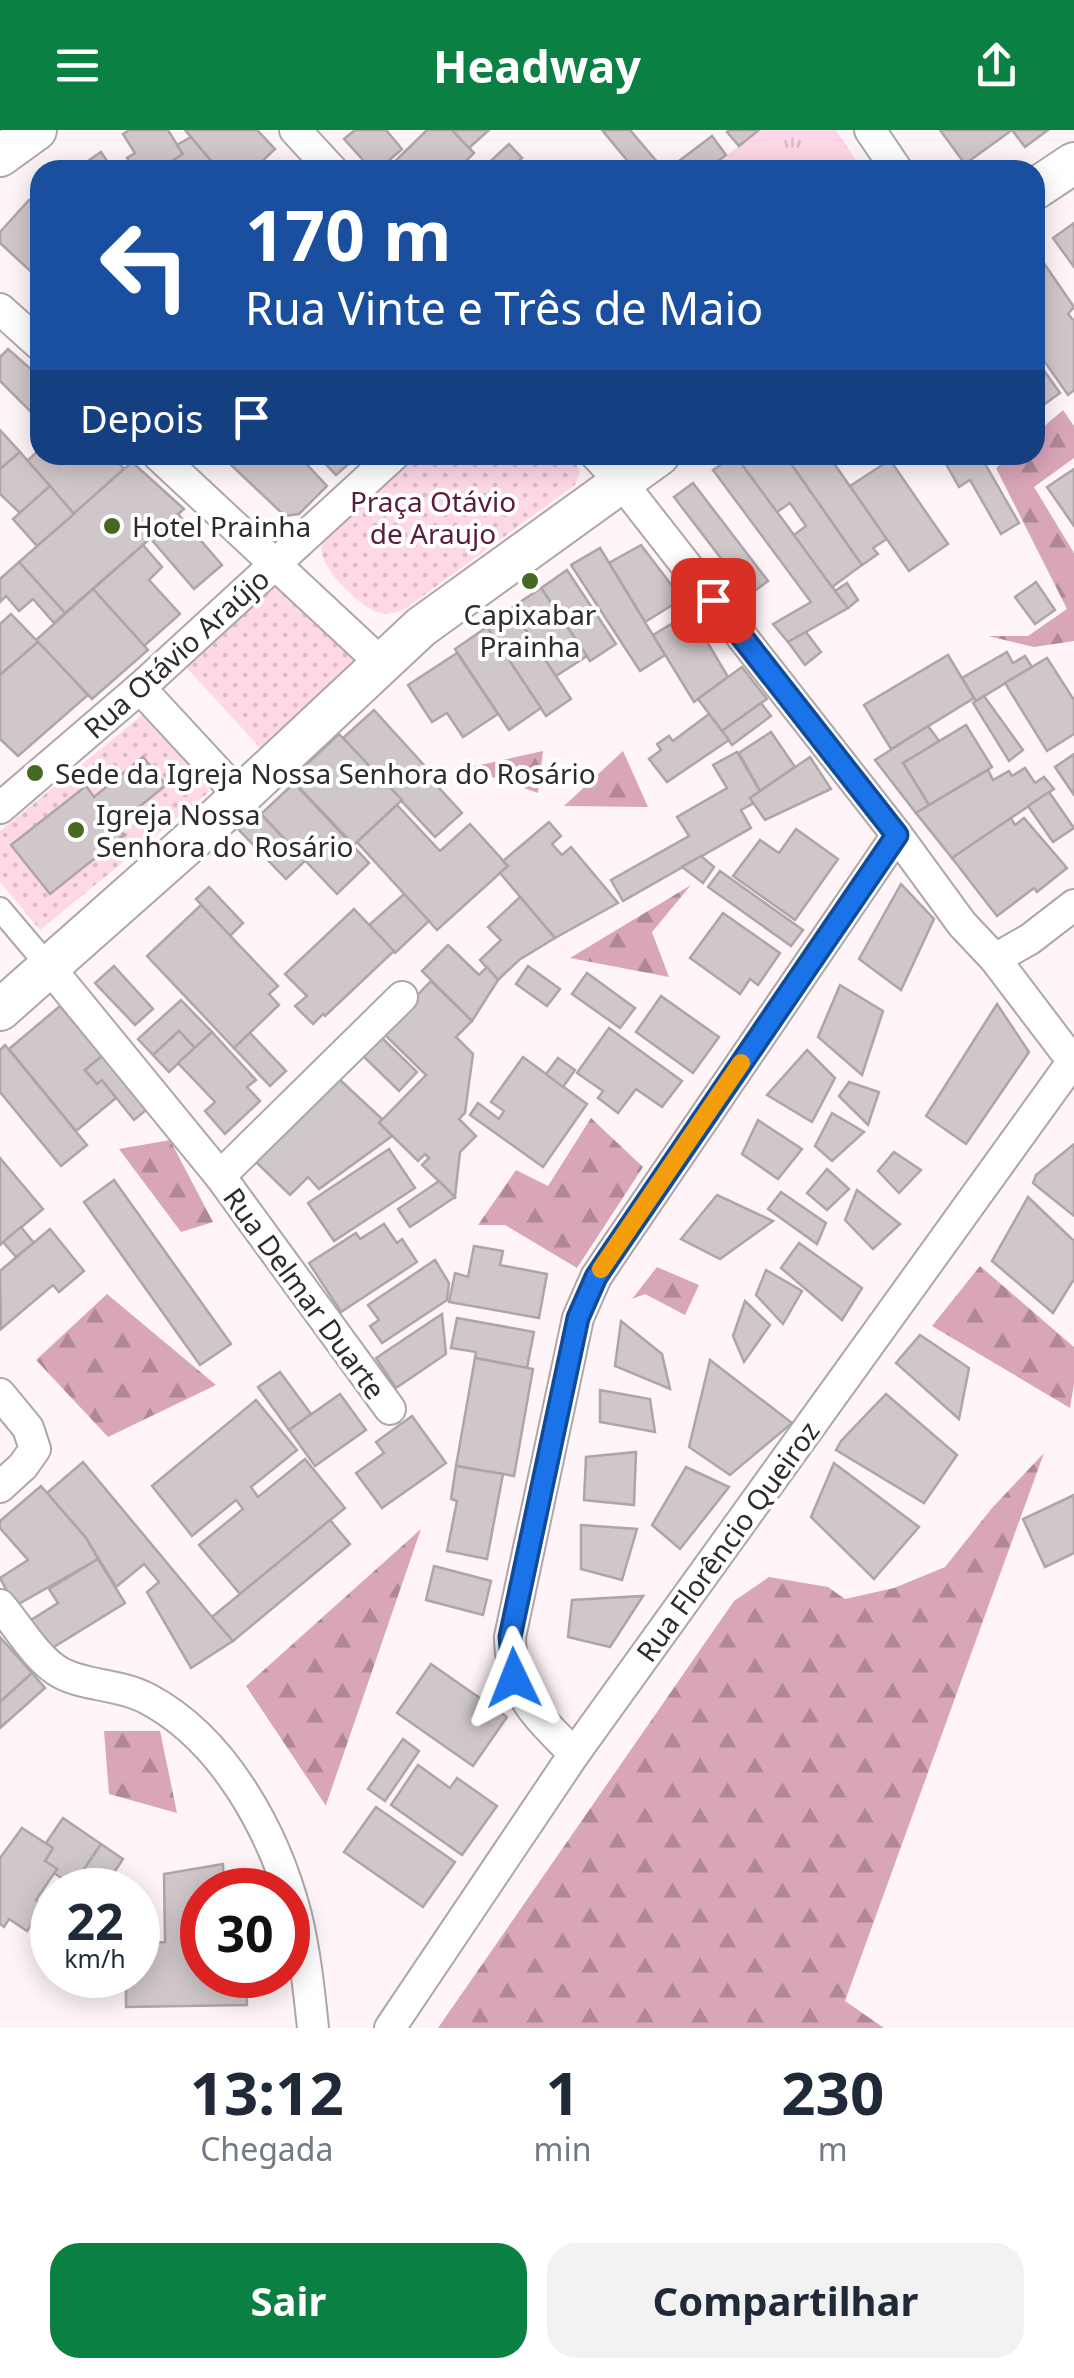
<!DOCTYPE html>
<html lang="pt">
<meta charset="utf-8">
<style>
body{margin:0;font-family:"Noto Sans",sans-serif;background:#f2f2f3;color:#1f2937;height:100vh;display:flex;flex-direction:column;font-size:38px;white-space:nowrap}
*{box-sizing:border-box;margin:0}
p{font-size:32px;color:#747a83}
.icon{flex:none;width:55px;height:55px;fill:none;stroke:currentColor;stroke-width:2;stroke-linecap:round;stroke-linejoin:round}
.map{position:relative;height:1898px;overflow:hidden}
.sheet{display:flex;flex-direction:column;background:#fff;flex:1}
.sheet>*{flex:none}
.hud{position:absolute;left:30px;top:30px;width:1015px;height:305px;border-radius:30px;box-shadow:0 5px 25px #0003;background:#1a4fa0;color:#fff;overflow:hidden}
.speed{position:absolute;left:30px;top:1738px;display:flex;gap:20px;font-size:50px;font-weight:700;text-align:center}
.speed>*{display:grid;place-content:center;width:130px;height:130px;border-radius:50%;background:#fff;box-shadow:0 5px 25px #0003;line-height:1}
.speed small{font-size:25px;font-weight:400}
.speed .limit{border:15px solid #d22;background:#fff;color:#111}
.pin{position:absolute;display:grid;place-items:center;width:85px;height:85px;color:#fff;margin:-42px;border-radius:20px;box-shadow:0 5px 15px #0006}
.me{position:absolute;width:110px;margin:-55px;rotate:358deg;stroke-linejoin:round;filter:drop-shadow(0 0 8px #0008)}
.turn{display:flex;align-items:center;gap:35px;height:210px;padding:0 50px;font-size:45px}
.turn .icon{width:130px;height:130px;stroke-width:2.5}
.turn b{display:block;font-size:70px;line-height:85px}
.then{display:flex;align-items:center;height:95px;padding:0 50px;background:#0003;gap:20px;font-size:38px}
.eta{display:flex;justify-content:space-evenly;align-items:center;height:170px;text-align:center}
.eta b{font-size:60px;font-weight:700;line-height:70px}
.action{display:flex;gap:20px;margin-top:auto;padding:20px 50px}
.action a{flex:1;height:115px;border-radius:30px;background:#0b8043;color:#fff;font-size:40px;font-weight:700;line-height:115px;text-align:center}
.action a+a{background:#f2f2f3;color:#1f2937}
header{display:flex;justify-content:space-between;align-items:center;height:130px;padding:0 50px;background:#0b8043;color:#fff;font-size:45px;font-weight:700}
.map>svg:first-child{display:block}
.grass{fill:url(#grass-tufts)}
.forest{fill:url(#forest-firs)}
.park{fill:url(#park-dots)}
.building{fill:#d0c7ca;stroke:#aea5a8;stroke-width:2.5}
.lines{fill:none;stroke-linecap:round;stroke-linejoin:round}
.pedestrian-casing{stroke:#aea6a9;stroke-width:26}
.minor-casing{stroke:#aea6a9;stroke-width:34}
.secondary-casing{stroke:#aea6a9;stroke-width:44}
.pedestrian{stroke:#fff;stroke-width:22}
.minor{stroke:#fff;stroke-width:30}
.secondary{stroke:#fff;stroke-width:40}
.route-casing{stroke:#114b97;stroke-width:25}
.route{stroke:#1a73e8;stroke-width:18}
.slow{stroke:#f59e0b;stroke-width:18}
.poi-dot{fill:#466921;stroke:#fff;stroke-width:4}
.labels{text-anchor:middle;dominant-baseline:central;stroke-width:8;stroke-linejoin:round;paint-order:stroke}
.park-label{font-size:28px;fill:#591d3a;stroke:#fff}
.poi-label{font-size:28px;fill:#2e2b2c;stroke:#fff;text-anchor:start}
.street-label{font-size:28px;fill:#2e2b2c;stroke:#fff}
</style>
<header><svg class="icon" aria-label="menu" viewBox="0 0 24 24"><path d="M4 6h16M4 12h16M4 18h16"/></svg>Headway<svg class="icon" aria-label="share" viewBox="0 0 24 24"><path d="M12 15V3M7 8l5-5 5 5M5 13v7h14v-7"/></svg></header>
<div class="map">
<svg width="1074" height="1898" viewBox="0 0 1074 1898">
<defs>
<pattern id="grass-tufts" width="24" height="20" patternUnits="userSpaceOnUse" patternTransform="scale(2.5)"><rect width="24" height="20" fill="#ffd8e7"/><path d="M3 7l-1-3M5 7V3M7 7l1-3M15 17l-1-3M17 17v-4M19 17l1-3" fill="none" stroke="#dbbac6"/></pattern>
<pattern id="forest-firs" width="22" height="20" patternUnits="userSpaceOnUse" patternTransform="scale(2.5)"><rect width="22" height="20" fill="#d9a5b9"/><path d="M5 1l3.5 6h-7zM16 11l3.5 6h-7z" fill="#b08797"/></pattern>
<pattern id="park-dots" width="8" height="8" patternUnits="userSpaceOnUse" patternTransform="scale(2.5)"><rect width="8" height="8" fill="#ffd8e7"/><path d="M2 2h.1M6 6h.1" fill="none" stroke="#dbbac6" stroke-width="1.8" stroke-linecap="round"/></pattern>
</defs>
<rect width="100%" height="100%" fill="#fff5f9"/>
<!-- grass -->
<polygon class="grass" points="762,0 836,0 862,40 706,40"/>
<!-- forest -->
<g class="forest">
<polygon points="1063,280 1074,296 1074,328 1034,357 1074,423 1074,511 1034,517 988,506 1028,506 1067,479 996,338 1011,325 1035,325 1035,304"/>
<polygon points="543,621 538,663 467,638"/>
<polygon points="623,621 648,677 564,676"/>
<polygon points="691,755 652,802 669,847 570,828"/>
<polygon points="591,988 643,1037 577,1138 505,1095 478,1095 516,1040 548,1056"/>
<polygon points="170,1010 213,1092 181,1102 119,1019"/>
<polygon points="980,1136 1074,1217 1074,1254 1070,1278 932,1196"/>
<polygon points="657,1137 699,1155 685,1185 645,1164 632,1169"/>
<polygon points="107,1164 216,1255 108,1307 36,1230"/>
<polygon points="1044,1323 845,1871 884,1898 438,1898 734,1471 769,1447 828,1457 845,1469 894,1458 945,1437 992,1378"/>
<polygon points="421,1399 326,1675 326,1676 246,1556"/>
<polygon points="104,1601 160,1601 177,1683 109,1664"/>
</g>
<!-- park -->
<g class="park">
<path d="M 414,325 L 571,325 L 580,342 L 575,355 L 405,479 C 397,482 389,485 380,483 C 360,478 320,438 321,417 L 329,402 Z"/>
<polygon points="280,451 358,528 260,618 187,538"/>
<polygon points="146,582 210,661 40,800 0,752 0,701"/>
</g>
<!-- building -->
<g class="building">
<polygon points="129,0 168,0 183,24 158,40 134,40 127,28 135,23 123,4"/>
<polygon points="185,0 257,0 275,19 253,40 201,40 211,31"/>
<polygon points="355,0 386,0 402,19 378,40 372,40 344,9"/>
<polygon points="427,0 452,0 474,23 457,40 386,40"/>
<polygon points="452,0 489,0 469,18"/>
<polygon points="602,0 630,0 664,40 635,40"/>
<polygon points="730,0 759,0 739,16 727,2"/>
<polygon points="940,0 1012,0 965,34"/>
<polygon points="1012,0 1048,0 1025,17"/>
<polygon points="712,6 726,25 706,40 667,40"/>
<polygon points="191,7 211,31 201,40 166,40 164,36 183,24 177,15"/>
<polygon points="509,14 522,28 509,40 481,40"/>
<polygon points="101,22 113,40 75,40"/>
<polygon points="29,70 40,80 40,150 0,113 0,102"/>
<polygon points="1074,93 1074,137 1053,108"/>
<polygon points="1039,126 1074,177 1068,184 1074,191 1074,260 1068,265 1035,218 1041,212 1035,205 1035,129"/>
<polygon points="8,219 40,247 40,291 0,251 0,227"/>
<polygon points="1035,228 1060,263 1035,281"/>
<polygon points="0,300 20,322 0,339"/>
<polygon points="40,319 40,325 112,325 124,339 74,384 27,331"/>
<polygon points="20,322 50,356 20,383 0,364 0,339"/>
<polygon points="239,325 298,325 327,356 299,384 285,386 230,334"/>
<polygon points="317,325 349,325 353,330 336,345"/>
<polygon points="735,325 848,478 788,512 773,494 811,472 713,340"/>
<polygon points="735,325 785,325 862,435 832,457 794,405 806,396 790,373 777,382"/>
<polygon points="785,325 828,325 887,409 873,418 878,424 862,435"/>
<polygon points="941,325 980,325 1019,393 1001,404 970,350 959,357"/>
<polygon points="890,330 948,414 909,441 850,356"/>
<polygon points="132,332 184,379 65,483 19,432"/>
<polygon points="1074,339 1074,396 1047,357"/>
<polygon points="693,353 768,451 749,465 674,367"/>
<polygon points="50,356 74,384 37,416 13,389"/>
<polygon points="178,384 222,435 194,459 150,408"/>
<polygon points="143,415 162,437 149,450 180,484 144,516 93,459"/>
<polygon points="641,415 682,469 645,492 609,433"/>
<polygon points="600,418 665,525 640,541 571,435"/>
<polygon points="19,432 65,483 54,493 33,469 19,481 6,466 0,472 0,449"/>
<polygon points="567,440 616,514 590,531 541,458"/>
<polygon points="1036,452 1055,480 1035,494 1015,467"/>
<polygon points="847,453 858,470 848,478 835,461"/>
<polygon points="541,458 587,526 556,546 511,478"/>
<polygon points="93,459 148,520 92,569 36,510"/>
<polygon points="513,481 571,569 546,586 487,497"/>
<polygon points="690,483 728,547 694,572 653,505"/>
<polygon points="11,484 38,512 0,545 0,494"/>
<polygon points="487,497 541,578 509,600 455,519"/>
<polygon points="806,502 821,522 805,535 788,512"/>
<polygon points="38,512 88,565 18,626 0,609 0,545"/>
<polygon points="1007,522 1013,533 1025,526 1032,537 976,571 962,548"/>
<polygon points="457,523 498,584 463,607 447,583 432,592 408,555"/>
<polygon points="948,525 974,568 891,619 864,575"/>
<polygon points="1047,528 1074,570 1074,604 1047,621 1005,553"/>
<polygon points="742,537 767,569 722,601 698,569"/>
<polygon points="984,566 1023,620 1009,631 973,573"/>
<polygon points="761,573 771,586 732,615 722,601"/>
<polygon points="374,580 432,644 429,647 462,683 435,707 343,608"/>
<polygon points="709,584 729,610 667,652 649,629 661,620 657,614 669,606 673,611"/>
<polygon points="966,595 992,637 929,675 903,633"/>
<polygon points="928,596 939,611 903,633 929,675 916,683 875,630"/>
<polygon points="771,602 795,637 760,661 739,623"/>
<polygon points="339,604 402,670 354,715 291,649"/>
<polygon points="737,622 760,661 750,668 754,673 741,680 751,698 623,771 611,750 689,706 677,687 727,658 713,635"/>
<polygon points="1074,624 1074,665 1055,637"/>
<polygon points="143,627 166,655 117,695 124,705 50,764 11,715 86,656 94,667"/>
<polygon points="810,627 831,659 765,690 750,668"/>
<polygon points="1025,638 1035,653 1044,647 1054,659 952,728 916,683 988,640 993,650 1009,641 1012,646"/>
<polygon points="294,653 369,733 337,764 261,684"/>
<polygon points="1049,662 1074,698 1053,712 1028,676"/>
<polygon points="397,675 440,721 470,694 508,736 437,800 357,712"/>
<polygon points="258,681 305,731 286,749 239,700"/>
<polygon points="1011,688 1015,695 1024,688 1067,738 1037,762 1034,758 997,786 952,728"/>
<polygon points="549,692 561,706 552,714 562,725 571,717 618,773 555,808 500,743 508,736 503,731"/>
<polygon points="796,699 838,729 795,790 733,746 760,710 779,723"/>
<polygon points="701,726 714,737 703,753 682,737"/>
<polygon points="720,741 803,800 791,816 708,757"/>
<polygon points="901,754 934,789 901,860 859,829"/>
<polygon points="209,757 243,793 230,806 196,769"/>
<polygon points="404,764 429,791 395,823 369,795"/>
<polygon points="520,767 555,808 519,830 498,850 480,830 501,810 488,797"/>
<polygon points="201,775 278,856 269,864 279,875 234,918 147,826"/>
<polygon points="354,779 394,821 325,886 323,884 313,894 295,876 307,866 285,844"/>
<polygon points="723,783 780,823 758,855 750,849 740,864 690,828"/>
<polygon points="448,815 479,845 487,837 498,850 472,891 422,841"/>
<polygon points="114,836 153,879 135,895 95,853"/>
<polygon points="528,836 560,859 547,876 516,854"/>
<polygon points="587,843 635,878 620,898 572,864"/>
<polygon points="431,851 472,891 456,907 473,924 465,983 459,989 476,1006 460,1022 455,1067 422,1035 429,1028 425,1024 418,1031 379,993 426,945 382,902"/>
<polygon points="840,855 883,881 862,945 818,907"/>
<polygon points="661,866 719,907 693,943 636,902"/>
<polygon points="181,870 212,902 195,918 179,901 153,925 138,909"/>
<polygon points="997,874 1029,922 966,1014 926,986"/>
<polygon points="60,876 102,926 85,940 97,954 102,950 116,968 76,1001 9,919"/>
<polygon points="609,898 682,951 662,977 636,959 618,983 598,968 603,961 577,943"/>
<polygon points="179,901 195,918 169,942 153,925"/>
<polygon points="212,902 256,950 247,957 260,971 225,1004 205,981 215,972 178,933"/>
<polygon points="250,903 286,941 270,956 234,918"/>
<polygon points="379,905 417,942 399,961 361,924"/>
<polygon points="5,915 87,1015 61,1036 0,962 0,920"/>
<polygon points="807,920 835,948 812,992 767,965"/>
<polygon points="102,926 146,980 134,990 102,950 97,954 85,940"/>
<polygon points="523,927 587,974 543,1037 470,985 478,973 499,989 504,981 491,972"/>
<polygon points="558,928 575,940 563,957 546,944"/>
<polygon points="339,949 382,989 379,993 392,1006 319,1059 308,1047 290,1065 256,1032"/>
<polygon points="849,952 879,962 868,995 839,966"/>
<polygon points="832,983 864,1002 832,1031 815,1016"/>
<polygon points="758,990 802,1019 778,1049 742,1024"/>
<polygon points="1074,1014 1074,1086 1033,1053 1036,1045"/>
<polygon points="389,1019 415,1058 334,1111 308,1073"/>
<polygon points="894,1022 921,1040 899,1063 878,1041"/>
<polygon points="0,1028 43,1079 0,1115"/>
<polygon points="827,1039 849,1059 827,1080 807,1063"/>
<polygon points="114,1050 231,1214 200,1235 84,1072"/>
<polygon points="439,1051 455,1067 410,1097 398,1079"/>
<polygon points="857,1060 900,1094 873,1119 845,1090"/>
<polygon points="781,1062 826,1093 817,1114 768,1079"/>
<polygon points="717,1065 773,1091 720,1129 681,1109"/>
<polygon points="1028,1067 1074,1111 1074,1149 1053,1183 992,1131"/>
<polygon points="384,1094 397,1113 402,1109 417,1132 341,1182 309,1133 356,1103 360,1109"/>
<polygon points="21,1097 34,1113 16,1127 3,1112"/>
<polygon points="50,1099 84,1141 59,1162 53,1155 1,1199 0,1141"/>
<polygon points="799,1113 862,1158 842,1190 781,1138"/>
<polygon points="474,1116 503,1121 500,1135 547,1144 539,1188 449,1172 455,1143 468,1147"/>
<polygon points="435,1130 449,1153 447,1170 382,1213 370,1196 379,1190 368,1175"/>
<polygon points="766,1140 802,1161 783,1194 756,1165"/>
<polygon points="745,1171 770,1195 744,1232 733,1206"/>
<polygon points="442,1184 446,1224 396,1258 376,1228"/>
<polygon points="457,1188 534,1202 527,1238 475,1228 476,1222 451,1218"/>
<polygon points="621,1191 662,1224 670,1259 615,1236"/>
<polygon points="920,1205 969,1238 959,1289 896,1233"/>
<polygon points="475,1228 533,1239 514,1346 456,1336"/>
<polygon points="710,1230 792,1293 730,1345 689,1317"/>
<polygon points="280,1242 311,1284 289,1300 258,1257"/>
<polygon points="600,1260 650,1269 655,1302 600,1292"/>
<polygon points="340,1264 366,1300 315,1336 289,1300"/>
<polygon points="886,1264 957,1325 924,1373 836,1320 841,1311"/>
<polygon points="256,1270 297,1320 251,1357 258,1367 305,1329 345,1378 240,1464 199,1415 243,1379 236,1370 192,1406 152,1356"/>
<polygon points="412,1286 446,1333 382,1378 356,1343 384,1323 376,1312"/>
<polygon points="636,1322 634,1375 584,1370 586,1327"/>
<polygon points="83,1332 212,1487 233,1511 191,1538 147,1462 159,1452 144,1434 116,1457 86,1408 47,1363"/>
<polygon points="834,1333 919,1397 874,1449 811,1387"/>
<polygon points="456,1336 503,1344 487,1429 447,1421 457,1371 451,1369"/>
<polygon points="686,1337 729,1357 680,1419 652,1395"/>
<polygon points="41,1356 86,1408 98,1429 15,1476 0,1448 28,1430 0,1398 0,1391"/>
<polygon points="1074,1365 1074,1423 1045,1437 1023,1389"/>
<polygon points="330,1390 350,1414 233,1511 212,1487"/>
<polygon points="581,1395 637,1399 622,1450 581,1439"/>
<polygon points="98,1429 125,1473 49,1520 31,1490 58,1473 49,1459"/>
<polygon points="434,1436 491,1451 483,1485 426,1470"/>
<polygon points="643,1466 610,1517 568,1507 572,1470"/>
<polygon points="0,1507 32,1543 0,1572"/>
<polygon points="431,1534 507,1587 473,1636 397,1583"/>
<polygon points="32,1543 45,1558 0,1598 0,1572"/>
<polygon points="403,1609 419,1621 385,1671 368,1659"/>
<polygon points="418,1635 450,1658 457,1648 497,1676 462,1725 391,1675"/>
<polygon points="376,1677 455,1732 423,1777 344,1722"/>
<polygon points="63,1688 101,1714 73,1756 54,1743 57,1739 45,1731 53,1718 46,1713"/>
<polygon points="22,1698 53,1718 45,1731 57,1739 36,1770 44,1775 27,1801 9,1789 4,1797 0,1794 0,1728"/>
<polygon points="101,1714 123,1729 105,1756 92,1748 84,1760 70,1760"/>
<polygon points="223,1734 224,1760 202,1760 202,1845 246,1845 247,1875 126,1877 126,1845 138,1845 138,1813 165,1812 164,1744"/>
</g>
<g class="lines">
<defs>
<polyline id="pedestrian" points="0,779 49,837"/>
<g id="minor">
<polyline points="295,0 332,40"/>
<polyline points="870,0 897,40"/>
<polyline points="0,179 40,215"/>
<polyline points="158,325 380,532"/>
<polyline points="596,325 621,352 897,705 962,794 995,829 1074,933"/>
<polyline points="140,558 239,665"/>
<polyline points="0,678 140,558 394,325"/>
<polyline points="995,829 1030,809 1074,775"/>
<polyline points="49,837 220,1046 390,1279"/>
<polyline points="220,1046 402,867"/>
<polyline points="0,1264 28,1298 35,1319 23,1336 0,1357"/>
<path d="M 0,1475 C 18,1496 37,1530 61,1543 C 85,1556 120,1554 148,1569 C 225,1610 275,1704 296,1785 C 305,1822 309,1860 313,1898"/>
<path d="M 574,1624 C 536,1584 511,1566 510,1507 L 578,1188 L 596,1147 L 610,1126 L 897,705"/>
<polyline points="390,1898 574,1624 1073,931"/>
</g>
<g id="secondary">
<polyline points="0,26 36,0"/>
<polyline points="1035,59 1074,33"/>
<polyline points="0,880 218,687 421,497 659,325"/>
</g>
</defs>
<!-- pedestrian casing -->
<use href="#pedestrian" class="pedestrian-casing"/>
<!-- minor casing -->
<use href="#minor" class="minor-casing"/>
<!-- secondary casing -->
<use href="#secondary" class="secondary-casing"/>
<!-- pedestrian -->
<use href="#pedestrian" class="pedestrian"/>
<!-- minor -->
<use href="#minor" class="minor"/>
<!-- secondary -->
<use href="#secondary" class="secondary"/>
</g>
<g class="lines">
<defs>
<polyline id="route" points="514,1548 510,1507 578,1188 596,1147 610,1126 897,705 713,470"/>
</defs>
<!-- route casing -->
<use href="#route" class="route-casing"/>
<!-- route -->
<use href="#route" class="route"/>
<!-- slow -->
<polyline class="slow" points="601,1139 741,933"/>
</g>
<!-- markers -->
<g class="poi-dot">
<circle cx="112" cy="396" r="10"/>
<circle cx="530" cy="451" r="10"/>
<circle cx="35" cy="643" r="10"/>
<circle cx="76" cy="700" r="10"/>
</g>
<g class="labels">
<!-- park labels -->
<g class="park-label">
<text x="433" y="371">Praça Otávio<tspan x="433" dy="32">de Araujo</tspan></text>
</g>
<!-- poi labels -->
<g class="poi-label">
<text x="132" y="396">Hotel Prainha</text>
<text x="530" y="484" text-anchor="middle">Capixabar<tspan x="530" dy="32">Prainha</tspan></text>
<text x="55" y="643">Sede da Igreja Nossa Senhora do Rosário</text>
<text x="96" y="684">Igreja Nossa<tspan x="96" dy="32">Senhora do Rosário</tspan></text>
</g>
<!-- street labels -->
<g class="street-label">
<text transform="translate(176 523) rotate(-42)">Rua Otávio Araújo</text>
<text transform="translate(305 1163) rotate(54)">Rua Delmar Duarte</text>
<text transform="translate(727 1411) rotate(-54)">Rua Florêncio Queiroz</text>
</g>
</g>
</svg>
<div class="speed"><div>22<small>km/h</small></div><div class="limit">30</div></div>
<div class="pin" style="left:713px;top:470px;background:#d93025"><svg class="icon" aria-label="arrive" viewBox="0 0 24 24"><path d="M6 21V4h12l-3 4 3 4H6"/></svg></div>
<svg class="me" style="left:514px;top:1548px" viewBox="-20 -20 40 40"><path d="M0-17L14 15 0 8-14 15z" fill="#1a73e8" stroke="#fff" stroke-width="4"/></svg>
<div class="hud">
<div class="turn"><svg class="icon" aria-label="left" viewBox="0 0 24 24"><path d="M17 20v-9H6M10 6l-5 5 5 5"/></svg><div><b>170 m</b>Rua Vinte e Três de Maio</div></div>
<div class="then">Depois<svg class="icon" aria-label="arrive" viewBox="0 0 24 24"><path d="M6 21V4h12l-3 4 3 4H6"/></svg></div>
</div>
</div>
<section class="sheet">
<div class="eta">
<div><b>13:12</b><p>Chegada</p></div>
<div><b>1</b><p>min</p></div>
<div><b>230</b><p>m</p></div>
</div>
<div class="action"><a>Sair</a><a>Compartilhar</a></div>
</section>
